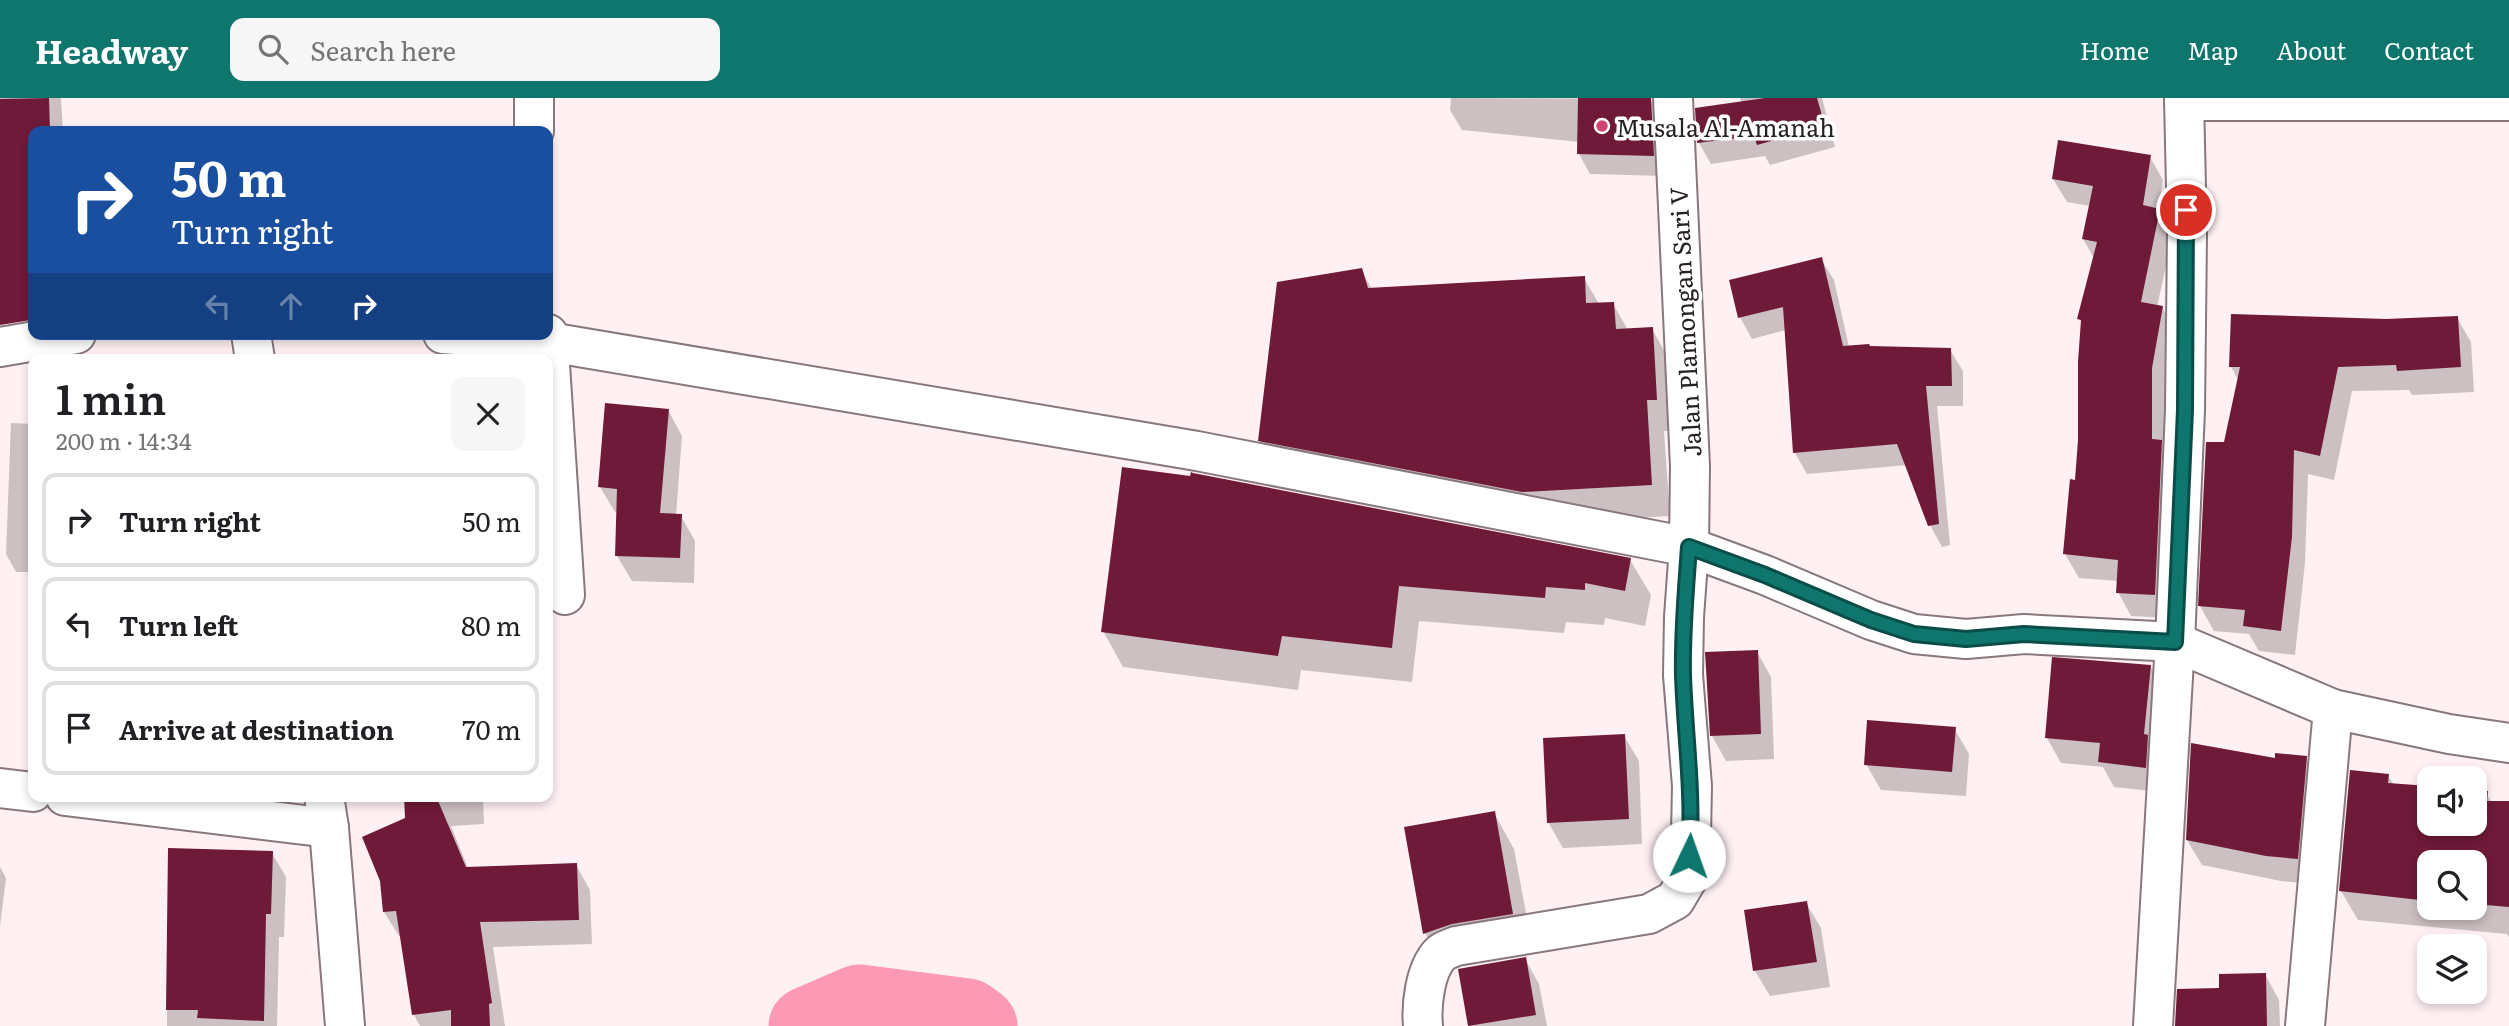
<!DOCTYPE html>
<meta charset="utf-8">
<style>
body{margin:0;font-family:Literata,serif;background:#f6f6f6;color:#202124;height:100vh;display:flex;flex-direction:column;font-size:26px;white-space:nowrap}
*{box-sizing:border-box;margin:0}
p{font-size:23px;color:#757577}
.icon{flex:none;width:38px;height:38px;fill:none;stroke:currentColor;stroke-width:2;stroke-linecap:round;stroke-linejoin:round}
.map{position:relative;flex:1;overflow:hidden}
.details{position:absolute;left:28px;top:256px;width:525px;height:448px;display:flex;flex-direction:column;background:#fff;border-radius:14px;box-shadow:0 4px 10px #0003}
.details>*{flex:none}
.guide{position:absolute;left:28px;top:28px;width:525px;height:214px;border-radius:14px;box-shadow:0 4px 10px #0003;background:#1a4fa0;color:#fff;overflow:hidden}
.fabs{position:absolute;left:2417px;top:668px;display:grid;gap:14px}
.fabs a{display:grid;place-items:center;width:70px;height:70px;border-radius:14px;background:#fff;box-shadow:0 4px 10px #0003;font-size:35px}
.pin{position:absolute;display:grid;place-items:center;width:60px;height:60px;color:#fff;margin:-30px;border:4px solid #fff;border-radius:50%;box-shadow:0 2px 7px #0007}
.me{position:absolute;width:77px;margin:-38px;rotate:3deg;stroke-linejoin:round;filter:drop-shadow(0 0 5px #0008)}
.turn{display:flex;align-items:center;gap:24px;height:147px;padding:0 28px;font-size:32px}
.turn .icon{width:91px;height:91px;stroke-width:2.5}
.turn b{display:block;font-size:49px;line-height:60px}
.lanes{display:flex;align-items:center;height:66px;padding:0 28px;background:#0003;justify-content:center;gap:35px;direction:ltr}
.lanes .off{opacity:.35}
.round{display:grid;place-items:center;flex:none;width:74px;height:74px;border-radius:14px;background:#f6f6f6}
.head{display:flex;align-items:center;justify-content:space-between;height:119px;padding:0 28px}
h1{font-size:42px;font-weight:600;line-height:52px}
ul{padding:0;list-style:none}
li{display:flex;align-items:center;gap:21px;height:94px;margin:0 14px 10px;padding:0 14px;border:4px solid #e0e0e0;border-radius:14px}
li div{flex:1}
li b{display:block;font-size:26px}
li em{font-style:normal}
header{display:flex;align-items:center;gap:42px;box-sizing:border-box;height:98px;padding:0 35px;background:#0f766e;color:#fff}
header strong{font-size:33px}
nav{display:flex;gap:38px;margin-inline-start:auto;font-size:24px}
.search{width:490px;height:63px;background:#f6f6f6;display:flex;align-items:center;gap:18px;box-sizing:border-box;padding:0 24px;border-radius:14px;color:#757577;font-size:26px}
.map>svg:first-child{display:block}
.shadow{fill:#0003;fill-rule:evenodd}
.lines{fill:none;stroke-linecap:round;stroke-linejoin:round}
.river{stroke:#fc9ab5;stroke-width:79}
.building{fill:#6f1a39}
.minor-casing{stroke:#88787b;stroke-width:42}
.minor{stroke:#fff;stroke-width:38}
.route-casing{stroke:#0a4d48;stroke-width:18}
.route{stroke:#0f766e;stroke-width:12}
.poi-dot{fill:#d14576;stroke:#fff;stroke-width:2.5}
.labels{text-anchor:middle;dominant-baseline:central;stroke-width:7;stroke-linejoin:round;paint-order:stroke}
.poi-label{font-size:24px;fill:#282223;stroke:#fff;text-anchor:start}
.street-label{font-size:24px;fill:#282223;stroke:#fff}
</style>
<header>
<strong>Headway</strong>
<div class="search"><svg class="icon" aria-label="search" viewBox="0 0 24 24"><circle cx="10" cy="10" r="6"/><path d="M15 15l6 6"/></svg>Search here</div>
<nav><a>Home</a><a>Map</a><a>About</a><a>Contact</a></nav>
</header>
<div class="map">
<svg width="2509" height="928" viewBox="0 0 2509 928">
<rect width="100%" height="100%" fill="#fff0f3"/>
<!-- shadow -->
<g class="shadow">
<polygon points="0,0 61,0 63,33 33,33 33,206 0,204"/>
<polygon points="1451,0 1650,1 1662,21 1664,78 1590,76 1579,56 1579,44 1462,32 1450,12"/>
<polygon points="1740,0 1822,0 1835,49 1770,67 1765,58 1711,66 1699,45 1697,12 1742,6"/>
<polygon points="2150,59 2163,82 2158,112 2173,136 2157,209 2162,209 2176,233 2165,295 2168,520 2131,518 2118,494 2118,483 2079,480 2065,456 2077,384 2083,227 2079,220 2094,160 2083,141 2090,108 2067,104 2053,81"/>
<polygon points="1821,161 1834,182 1849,249 1950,252 1963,273 1963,308 1937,308 1950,447 1942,449 1930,427 1907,367 1807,376 1795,355 1786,232 1752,241 1740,219"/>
<polygon points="1361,172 1372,191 1584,180 1599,206 1613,206 1628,232 1652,231 1670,263 1674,333 1664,333 1670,418 1541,425 1278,374 1260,342"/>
<polygon points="2457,220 2471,244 2474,294 2412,297 2409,292 2352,293 2334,382 2308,376 2305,465 2295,557 2259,553 2249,536 2214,533 2200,508 2225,346 2239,283 2231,269 2386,223"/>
<polygon points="668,312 682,338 676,418 681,418 695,443 694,485 632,483 617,458 618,414 615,414 600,389"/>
<polygon points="11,325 33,326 33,474 16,474 6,456"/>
<polygon points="1124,371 1630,462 1651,497 1645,528 1605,520 1604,527 1566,524 1564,535 1419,523 1412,584 1301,572 1298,592 1123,569 1103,533"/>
<polygon points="1757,554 1771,579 1774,661 1726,663 1712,638 1707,556"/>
<polygon points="2150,568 2165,594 2160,694 2114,689 2103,669 2061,665 2047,640"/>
<polygon points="1954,630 1969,656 1966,698 1881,692 1866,666"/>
<polygon points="1624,638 1639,663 1642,746 1563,750 1548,724"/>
<polygon points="2306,660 2320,685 2312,786 2281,783 2202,767 2187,742 2276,663"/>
<path d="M 2388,678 L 2394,687 L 2429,690 L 2429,726 L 2474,726 L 2486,695 L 2492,705 L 2509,705 L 2509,839 L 2507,836 L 2358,822 L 2341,793 ZM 2429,765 L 2474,765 L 2474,810 L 2429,810 Z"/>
<polygon points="406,698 483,698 484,726 451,728 468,770 576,767 590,792 592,846 493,849 505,928 420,928 414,917 402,838 399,838 384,814 407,722"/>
<polygon points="1494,715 1514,751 1533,852 1473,862 1446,871 1425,835 1406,730"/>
<polygon points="169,751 272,755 286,779 284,839 279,839 277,928 167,928"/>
<polygon points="0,769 6,780 0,828"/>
<polygon points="1806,805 1821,830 1830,889 1770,898 1755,873 1746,814"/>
<polygon points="1525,861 1539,886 1547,928 1469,928 1460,872"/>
<polygon points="2265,876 2279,902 2280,928 2177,928 2221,892"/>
</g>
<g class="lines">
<!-- river -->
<polyline class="river" points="808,928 859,906 967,920 978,928"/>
</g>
<!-- building -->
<g class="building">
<polygon points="49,0 50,33 33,33 31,222 0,227 0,1"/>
<polygon points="1578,0 1651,0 1654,58 1577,56"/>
<polygon points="1765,0 1817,0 1825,28 1757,47 1754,38 1697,45 1695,10"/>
<polygon points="2058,42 2151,57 2143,107 2160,111 2141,204 2163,208 2152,270 2152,341 2162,342 2155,497 2116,495 2118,462 2063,456 2070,381 2075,382 2078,342 2078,264 2081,222 2077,221 2097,144 2082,141 2093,88 2052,81"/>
<polygon points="1822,159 1843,248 1869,246 1870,248 1951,250 1952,288 1926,288 1939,426 1928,428 1897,346 1793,355 1783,209 1738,220 1729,182"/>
<polygon points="1362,170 1368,190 1585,178 1586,205 1614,204 1616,231 1653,229 1657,302 1647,302 1652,387 1522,394 1258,343 1277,184"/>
<polygon points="2231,216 2386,221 2458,218 2461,269 2397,273 2396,267 2338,269 2320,358 2294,352 2292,439 2281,533 2243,528 2245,512 2198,508 2206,344 2224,344 2240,269 2229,269"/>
<polygon points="605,305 669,311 660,415 682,416 680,460 615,458 617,391 598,389"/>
<polygon points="1122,369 1190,378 1191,374 1193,375 1631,460 1625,493 1585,485 1585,492 1546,489 1545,500 1399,488 1392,550 1282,538 1278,558 1101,534"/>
<polygon points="1758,552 1761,636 1710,638 1705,554"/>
<polygon points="2052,559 2151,567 2144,636 2148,637 2146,670 2098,664 2100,645 2045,640"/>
<polygon points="1867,622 1956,629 1952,674 1864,667"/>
<polygon points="1625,636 1629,721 1547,725 1543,640"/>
<polygon points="2191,645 2275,660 2275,655 2307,658 2298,761 2266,758 2186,742"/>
<polygon points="2350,672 2389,676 2388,685 2429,688 2429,726 2474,726 2474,692 2488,693 2487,703 2509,703 2509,809 2474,806 2474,765 2429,765 2429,803 2339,793"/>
<polygon points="404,698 436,698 466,769 577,765 579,822 480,824 492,905 489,906 490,928 451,928 451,912 412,917 396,813 383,814 380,783 362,739 405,720"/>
<polygon points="1495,713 1513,816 1452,826 1423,836 1404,729"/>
<polygon points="168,750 273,753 271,816 266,816 264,923 197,920 198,912 166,912"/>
<polygon points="1807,803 1817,864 1753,873 1744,812"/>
<polygon points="1526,859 1536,917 1468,928 1458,871"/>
<polygon points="2266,875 2267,928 2175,928 2177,891 2219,890 2219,876"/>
</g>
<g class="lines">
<defs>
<g id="minor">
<polyline points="534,0 534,33"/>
<polyline points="2184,3 2509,3"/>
<polyline points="251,236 255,261"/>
<polyline points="443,236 549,244 1197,353 1689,449 1765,477 1871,522 1914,536 1966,541 2024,536 2175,544 2333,611 2449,636 2509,645"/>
<polyline points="548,236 565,497"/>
<polyline points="0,249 76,236"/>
<polyline points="0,690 33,694"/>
<polyline points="65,698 329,730"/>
<polyline points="324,698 329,730 345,928"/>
<path d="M 1423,928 C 1421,907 1425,872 1440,856 C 1444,852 1450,851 1456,848 L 1649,816 L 1675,802 L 1688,780 L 1691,737 L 1692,688 L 1683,577 L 1684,519 L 1689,449 L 1690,368 L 1673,0"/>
<polyline points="2153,928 2175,544 2185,312 2187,136 2184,0"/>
<polyline points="2305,928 2333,611"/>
</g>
</defs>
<!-- minor casing -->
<use href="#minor" class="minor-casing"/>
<!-- minor -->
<use href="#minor" class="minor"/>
</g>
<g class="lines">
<defs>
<path id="route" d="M 1689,758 C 1694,697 1685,638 1683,577 C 1682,534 1686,492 1689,449 L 1765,477 L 1871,522 L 1914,536 L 1966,541 L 2024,536 L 2175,544 L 2185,312 L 2186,112"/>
</defs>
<!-- route casing -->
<use href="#route" class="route-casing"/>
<!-- route -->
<use href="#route" class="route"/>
</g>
<!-- markers -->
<circle class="poi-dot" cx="1602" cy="28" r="7"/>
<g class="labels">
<!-- poi labels -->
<g class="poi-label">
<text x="1616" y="28">Musala Al-Amanah</text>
</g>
<!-- street labels -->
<g class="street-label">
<text transform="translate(1684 224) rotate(-93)">Jalan Plamongan Sari V</text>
</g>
</g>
</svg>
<div class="fabs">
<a><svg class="icon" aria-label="sound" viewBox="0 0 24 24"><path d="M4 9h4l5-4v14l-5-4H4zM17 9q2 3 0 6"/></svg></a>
<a><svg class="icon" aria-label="search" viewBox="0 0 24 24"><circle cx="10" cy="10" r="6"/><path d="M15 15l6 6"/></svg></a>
<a><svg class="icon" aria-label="layers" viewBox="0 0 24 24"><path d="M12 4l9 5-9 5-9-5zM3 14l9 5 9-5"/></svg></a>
</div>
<div class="pin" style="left:2186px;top:112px;background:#d93025"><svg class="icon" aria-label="arrive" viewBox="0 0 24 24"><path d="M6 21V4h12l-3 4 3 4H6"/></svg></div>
<svg class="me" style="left:1689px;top:758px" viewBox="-20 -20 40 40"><circle r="19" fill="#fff"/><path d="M0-13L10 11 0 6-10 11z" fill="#0f766e"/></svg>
<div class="guide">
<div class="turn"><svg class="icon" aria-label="right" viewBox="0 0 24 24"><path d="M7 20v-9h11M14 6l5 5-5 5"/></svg><div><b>50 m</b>Turn right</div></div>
<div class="lanes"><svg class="icon off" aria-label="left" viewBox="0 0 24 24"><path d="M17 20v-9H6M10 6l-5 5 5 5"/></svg><svg class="icon off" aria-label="ahead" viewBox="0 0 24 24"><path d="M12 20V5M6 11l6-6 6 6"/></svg><svg class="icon" aria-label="right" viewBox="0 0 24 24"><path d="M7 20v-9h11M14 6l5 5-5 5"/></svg></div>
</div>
<section class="details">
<div class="head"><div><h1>1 min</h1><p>200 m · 14:34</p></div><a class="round"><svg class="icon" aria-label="close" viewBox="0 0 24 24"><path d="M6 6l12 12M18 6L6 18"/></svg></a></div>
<ul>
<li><svg class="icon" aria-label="right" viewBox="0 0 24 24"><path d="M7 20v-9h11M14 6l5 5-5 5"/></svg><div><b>Turn right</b></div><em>50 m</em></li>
<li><svg class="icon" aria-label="left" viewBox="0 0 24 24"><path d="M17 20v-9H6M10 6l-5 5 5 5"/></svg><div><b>Turn left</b></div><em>80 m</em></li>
<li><svg class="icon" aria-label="arrive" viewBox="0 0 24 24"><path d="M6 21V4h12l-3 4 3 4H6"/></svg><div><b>Arrive at destination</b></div><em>70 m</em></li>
</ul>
</section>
</div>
